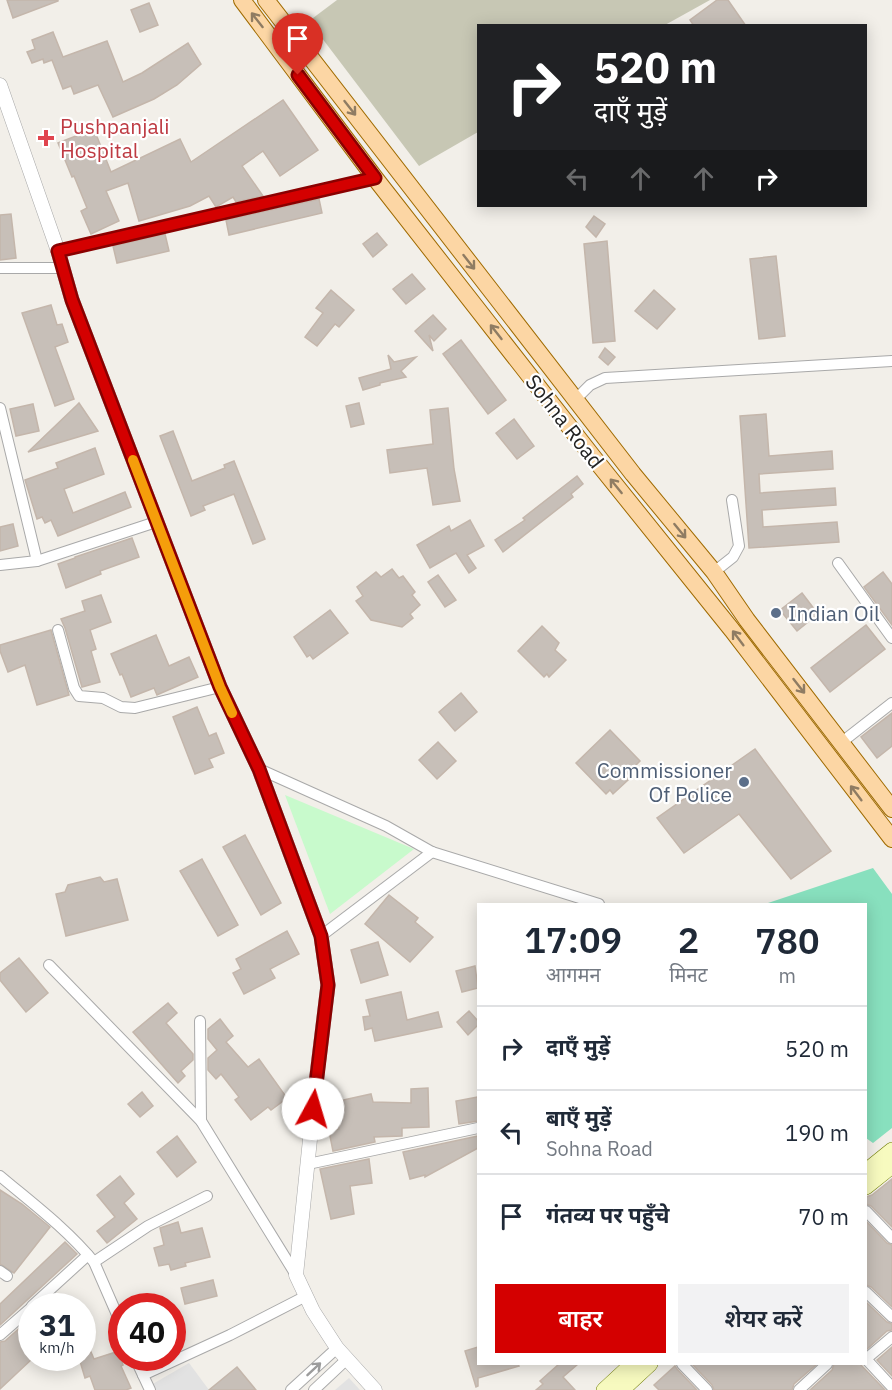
<!DOCTYPE html>
<html lang="hi">
<meta charset="utf-8">
<style>
body{margin:0;font-family:"IBM Plex Sans","Noto Sans Devanagari",sans-serif;background:#f2f2f3;color:#1f2937;height:100vh;display:flex;flex-direction:column;font-size:22px;white-space:nowrap}
*{box-sizing:border-box;margin:0}
p{font-size:20px;color:#747a83}
.icon{flex:none;width:33px;height:33px;fill:none;stroke:currentColor;stroke-width:2;stroke-linecap:round;stroke-linejoin:round}
.map{position:relative;flex:1;overflow:hidden}
.details{position:absolute;left:477px;top:903px;width:390px;height:462px;display:flex;flex-direction:column;background:#fff;border-radius:0px;box-shadow:0 3px 15px #0003}
.details>*{flex:none}
.hud{position:absolute;left:477px;top:24px;width:390px;height:183px;border-radius:0px;box-shadow:0 3px 15px #0003;background:#202124;color:#fff;overflow:hidden}
.speed{position:absolute;left:18px;top:1293px;display:flex;gap:12px;font-size:30px;font-weight:700;text-align:center}
.speed>*{display:grid;place-content:center;width:78px;height:78px;border-radius:50%;background:#fff;box-shadow:0 3px 15px #0003;line-height:1}
.speed small{font-size:15px;font-weight:400}
.speed .limit{border:9px solid #d22;background:#fff;color:#111}
.pin{position:absolute;display:grid;place-items:center;width:51px;height:51px;color:#fff;margin:-62px -26px;border-radius:50% 50% 50% 0;rotate:-45deg;box-shadow:0 0 6px #0007}
.pin .icon{rotate:45deg}
.me{position:absolute;width:66px;margin:-33px;rotate:6deg;stroke-linejoin:round;filter:drop-shadow(0 0 4px #0008)}
.turn{display:flex;align-items:center;gap:21px;height:126px;padding:0 18px;font-size:27px}
.turn .icon{width:78px;height:78px;stroke-width:2.5}
.turn b{display:block;font-size:42px;line-height:51px}
.lanes{display:flex;align-items:center;height:57px;padding:0 18px;background:#0003;justify-content:center;gap:30px;direction:ltr}
.lanes .off{opacity:.35}
.eta{display:flex;justify-content:space-evenly;align-items:center;height:102px;text-align:center}
.eta b{font-size:36px;font-weight:600;line-height:42px}
.cta{display:flex;gap:12px;margin-top:auto;padding:12px 18px}
.cta a{flex:1;height:69px;border-radius:0px;background:#d40000;color:#fff;font-size:24px;font-weight:600;line-height:69px;text-align:center}
.cta a+a{background:#f2f2f3;color:#1f2937}
ul{padding:0;list-style:none}
li{display:flex;align-items:center;gap:18px;height:84px;padding:0 18px;border-top:2px solid #e0e1e3}
li div{flex:1}
li b{display:block;font-size:22px}
li em{font-style:normal}
.map>svg:first-child{display:block}
.construction{fill:#c7c7b4}
.park{fill:#c8facc}
.pitch{fill:#88e0be}
.parking{fill:#e2e2e2}
.building{fill:#c7bfb8;stroke:#c4b6ab;stroke-width:1.5}
.lines{fill:none;stroke-linecap:round;stroke-linejoin:round}
.minor-casing{stroke:#a9a9a9;stroke-width:12}
.tertiary-casing{stroke:#a9a9a9;stroke-width:15}
.secondary-casing{stroke:#707d05;stroke-width:16}
.primary-casing{stroke:#a06b00;stroke-width:18}
.minor{stroke:#fff;stroke-width:10}
.tertiary{stroke:#fff;stroke-width:14}
.secondary{stroke:#f7fabf;stroke-width:15}
.primary{stroke:#fcd6a4;stroke-width:16}
.oneway{stroke:#8f7c63}
.oneway2{stroke:#9c9c9c}
.route-casing{stroke:#8a0000;stroke-width:15}
.route{stroke:#d40000;stroke-width:10}
.slow{stroke:#f59e0b;stroke-width:10}
.health-dot{fill:#e0444e;stroke:#fff;stroke-width:2}
.service-dot{fill:#5c6f8a;stroke:#fff;stroke-width:2}
.labels{text-anchor:middle;dominant-baseline:central;stroke-width:4.5;stroke-linejoin:round;paint-order:stroke}
.health-label{font-size:21px;fill:#be3a42;stroke:#fff;text-anchor:start}
.street-label{font-size:21px;fill:#222;stroke:#fff}
.service-label{font-size:21px;fill:#4e5e75;stroke:#fff;text-anchor:start}
</style>
<div class="map">
<svg width="892" height="1390" viewBox="0 0 892 1390">
<rect width="100%" height="100%" fill="#f2efe9"/>
<!-- construction -->
<polygon class="construction" points="337,0 710,0 665,25 478,26 478,132 419,166 309,21"/>
<!-- park -->
<polygon class="park" points="285,795 414,849 330,914"/>
<!-- pitch -->
<polygon class="pitch" points="873,868 892,894 892,1128 873,1143 866,1138 866,904 765,904"/>
<!-- parking -->
<g class="parking">
<polygon points="189,1363 209,1390 154,1390 151,1385"/>
<polygon points="349,1378 360,1390 335,1390"/>
</g>
<!-- building -->
<g class="building">
<polygon points="7,0 58,0 58,1 13,18"/>
<polygon points="717,0 728,0 746,26 694,26 690,20"/>
<polygon points="149,3 158,25 140,32 131,10"/>
<polygon points="53,32 63,57 107,41 123,82 142,73 188,43 201,64 177,85 154,99 113,117 98,85 74,94 71,86 63,89 52,60 44,63 43,59 32,63 27,52 35,49 32,40"/>
<polygon points="283,100 318,150 280,176 263,151 242,166 263,196 236,202 233,197 216,207 209,196 190,206 139,221 128,183 106,191 119,221 91,234 81,211 87,208 74,176 72,177 58,143 94,129 111,172 180,139 191,162"/>
<polygon points="319,199 322,213 229,235 226,220"/>
<polygon points="11,214 16,258 0,260 0,215"/>
<polygon points="594,216 605,224 596,237 586,227"/>
<polygon points="377,233 387,245 373,257 363,244"/>
<polygon points="165,234 169,251 117,263 113,246"/>
<polygon points="607,241 615,341 593,343 584,244"/>
<polygon points="776,256 785,336 759,339 750,259"/>
<polygon points="412,274 425,289 406,304 393,289"/>
<polygon points="331,290 354,310 339,327 335,324 317,346 305,337 323,313 316,308"/>
<polygon points="654,290 675,309 657,329 635,311"/>
<polygon points="51,305 57,325 62,324 68,342 55,347 74,399 55,406 22,313"/>
<polygon points="433,315 446,329 434,341 429,335 433,351 415,331"/>
<polygon points="461,340 506,400 488,414 443,354"/>
<polygon points="605,348 615,357 608,365 599,357"/>
<polygon points="388,355 394,362 416,357 401,371 406,377 380,383 380,385 363,390 359,378 391,369"/>
<polygon points="79,403 98,431 28,452 77,405"/>
<polygon points="359,403 364,424 351,427 346,406"/>
<polygon points="33,404 39,431 16,436 10,409"/>
<polygon points="448,408 454,469 460,501 433,505 427,468 390,473 387,450 433,444 430,410"/>
<polygon points="766,414 769,456 832,451 833,469 759,474 760,493 835,488 836,505 762,510 763,527 837,522 839,542 749,548 740,416"/>
<polygon points="514,419 534,446 517,459 496,433"/>
<polygon points="173,431 192,481 225,468 224,465 234,461 265,539 253,544 234,494 203,506 205,510 191,516 160,436"/>
<polygon points="95,448 104,474 64,489 73,513 125,492 131,507 58,536 51,520 45,523 42,517 37,519 25,480 58,468 56,463"/>
<polygon points="577,476 583,484 571,494 573,497 503,552 495,540 525,520 523,518"/>
<polygon points="470,520 484,546 467,555 476,568 469,573 456,553 430,568 417,545 449,526 451,531"/>
<polygon points="13,524 18,546 0,551 0,527"/>
<polygon points="132,538 139,557 100,571 101,574 66,588 58,564 75,558 75,557"/>
<polygon points="392,569 399,578 403,576 415,592 412,595 420,605 410,614 413,618 402,627 371,620 356,601 363,596 357,587 376,572 381,577"/>
<polygon points="883,572 892,584 892,625 864,587"/>
<polygon points="438,575 456,600 445,607 428,582"/>
<polygon points="802,593 818,614 797,631 780,610"/>
<polygon points="101,595 111,622 90,630 96,649 91,651 100,682 82,687 65,628 61,619 85,611 82,601"/>
<polygon points="330,610 348,633 313,659 310,655 307,657 294,637"/>
<polygon points="866,625 885,649 830,692 811,668"/>
<polygon points="542,626 559,643 555,650 566,660 549,677 547,674 544,677 518,651"/>
<polygon points="51,630 69,695 37,705 25,665 8,672 0,651 0,645"/>
<polygon points="156,635 169,666 189,657 198,677 159,694 157,695 154,688 131,697 122,674 120,675 111,654"/>
<polygon points="461,693 477,712 455,731 439,712"/>
<polygon points="197,707 209,736 216,733 224,753 209,759 213,767 195,774 173,717"/>
<polygon points="892,713 892,746 877,758 861,737"/>
<polygon points="610,730 640,761 625,776 629,779 613,794 610,790 606,794 576,763"/>
<polygon points="438,742 456,761 437,779 419,760"/>
<polygon points="755,749 831,851 791,879 739,814 684,853 657,818"/>
<polygon points="245,835 281,903 261,915 223,847"/>
<polygon points="202,859 238,925 218,936 180,871"/>
<polygon points="100,877 104,882 117,879 128,920 66,936 56,894 65,892 68,885"/>
<polygon points="389,895 418,918 415,922 433,937 410,962 365,924"/>
<polygon points="287,931 299,954 270,969 275,978 244,994 233,973 241,969 236,959"/>
<polygon points="378,942 388,975 361,983 351,950"/>
<polygon points="19,958 48,993 26,1012 0,980 0,973"/>
<polygon points="475,966 478,988 462,992 456,971"/>
<polygon points="401,992 407,1020 438,1012 442,1027 375,1041 372,1028 365,1030 363,1017 370,1016 366,1000"/>
<polygon points="168,1003 177,1013 166,1023 193,1054 193,1060 181,1071 185,1076 178,1083 133,1032"/>
<polygon points="469,1011 478,1021 478,1025 468,1035 457,1022"/>
<polygon points="220,1019 233,1036 226,1042 248,1067 259,1059 287,1098 271,1110 268,1107 251,1120 235,1100 239,1097 221,1074 216,1079 208,1070 208,1058 217,1050 208,1039 208,1029"/>
<polygon points="428,1088 429,1127 402,1128 402,1136 374,1137 375,1142 333,1151 329,1131 339,1129 334,1102 371,1094 373,1102 411,1103 411,1089"/>
<polygon points="142,1092 153,1106 140,1117 128,1104"/>
<polygon points="478,1097 478,1121 459,1124 456,1101"/>
<polygon points="177,1136 196,1162 177,1177 157,1152"/>
<polygon points="478,1136 478,1148 425,1177 425,1175 410,1179 403,1152"/>
<polygon points="369,1159 372,1183 350,1186 354,1214 331,1219 320,1169"/>
<polygon points="120,1176 134,1194 124,1203 137,1219 107,1243 97,1231 115,1217 97,1195"/>
<polygon points="892,1179 892,1227 871,1206 866,1204 866,1197 872,1195"/>
<polygon points="0,1190 22,1204 50,1227 14,1273 0,1264"/>
<polygon points="866,1221 887,1243 892,1245 892,1307 871,1287 866,1285"/>
<polygon points="178,1222 181,1233 202,1228 210,1257 185,1263 186,1266 171,1270 169,1264 159,1266 154,1248 164,1245 160,1228"/>
<polygon points="65,1242 77,1254 0,1325 0,1304"/>
<polygon points="213,1280 217,1296 185,1304 181,1288"/>
<polygon points="53,1297 60,1306 43,1306"/>
<polygon points="866,1302 887,1322 892,1324 892,1330 887,1331 866,1350"/>
<polygon points="32,1317 32,1359 0,1389 0,1342 5,1341"/>
<polygon points="478,1347 478,1364 518,1364 519,1366 478,1378 478,1386 476,1387 465,1351"/>
<polygon points="892,1347 892,1376 877,1360"/>
<polygon points="119,1351 123,1365 121,1366 131,1388 126,1390 95,1390 90,1376 85,1378 79,1358 91,1352 94,1359"/>
<polygon points="559,1364 578,1364 563,1377 575,1390 536,1390 543,1384 540,1381"/>
<polygon points="692,1364 817,1364 794,1384 792,1390 714,1390 712,1385"/>
<polygon points="834,1364 860,1364 885,1390 810,1390 832,1370"/>
<polygon points="675,1366 677,1369 697,1390 659,1390 654,1385"/>
<polygon points="237,1367 256,1390 209,1390"/>
</g>
<g class="lines">
<defs>
<g id="minor">
<polyline points="58,251 375,178"/>
<polyline points="0,268 63,268"/>
<polyline points="575,400 590,385 605,378 892,361"/>
<polyline points="0,408 37,561"/>
<polyline points="838,563 892,638"/>
<polyline points="0,565 37,561 156,522"/>
<polyline points="714,572 733,557 739,546 732,500"/>
<polyline points="58,630 74,688 79,696 103,698 121,707 135,708 220,687"/>
<polyline points="842,742 892,703"/>
<polyline points="259,769 386,826 432,852 599,904"/>
<polyline points="321,936 432,852"/>
<polyline points="49,965 201,1121 296,1275"/>
<polyline points="200,1021 201,1121"/>
<polyline points="308,1164 478,1128"/>
<path d="M 0,1176 C 32,1203 67,1229 94,1262 L 122,1326"/>
<polyline points="866,1211 892,1238"/>
<polyline points="94,1262 148,1226 207,1196"/>
<polyline points="0,1271 7,1276"/>
<polyline points="866,1292 892,1317"/>
<polyline points="32,1306 88,1255"/>
<polyline points="0,1335 32,1307"/>
<polyline points="135,1358 150,1390"/>
<polyline points="866,1359 892,1387"/>
<polyline points="866,1359 892,1337"/>
<polyline points="682,1364 707,1390"/>
<polyline points="143,1375 230,1335 306,1296"/>
<polyline points="291,1390 337,1348"/>
<polyline points="314,1390 347,1359"/>
<polyline points="799,1390 827,1364"/>
</g>
<polyline id="tertiary" points="0,85 58,251 72,300 220,687 259,769 321,936 328,985 315,1091 296,1275 313,1311 337,1348 375,1390"/>
<g id="secondary">
<polyline points="866,1171 892,1150"/>
<polyline points="866,1187 892,1166"/>
<polyline points="604,1390 632,1364"/>
<polyline points="622,1390 650,1364"/>
</g>
<g id="primary">
<polyline points="242,0 375,178 593,457 732,630 892,839"/>
<polyline points="266,0 633,474 714,572 747,620 892,809"/>
</g>
</defs>
<!-- minor casing -->
<use href="#minor" class="minor-casing"/>
<!-- tertiary casing -->
<use href="#tertiary" class="tertiary-casing"/>
<!-- secondary casing -->
<use href="#secondary" class="secondary-casing"/>
<!-- primary casing -->
<use href="#primary" class="primary-casing"/>
<!-- minor -->
<use href="#minor" class="minor"/>
<!-- tertiary -->
<use href="#tertiary" class="tertiary"/>
<!-- secondary -->
<use href="#secondary" class="secondary"/>
<!-- primary -->
<use href="#primary" class="primary"/>
</g>
<!-- one-way arrows -->
<defs><path id="oneway-shaft" d="M-6 0H5M1.5-3L5.5 0L1.5 3" fill="none" stroke-width="1.6" stroke-linecap="round" stroke-linejoin="round" transform="scale(1.5)"/></defs>
<g class="oneway">
<use href="#oneway-shaft" transform="translate(257 20) rotate(-128)"/>
<use href="#oneway-shaft" transform="translate(350 108) rotate(52)"/>
<use href="#oneway-shaft" transform="translate(469 262) rotate(52)"/>
<use href="#oneway-shaft" transform="translate(496 332) rotate(-128)"/>
<use href="#oneway-shaft" transform="translate(616 486) rotate(-129)"/>
<use href="#oneway-shaft" transform="translate(680 531) rotate(51)"/>
<use href="#oneway-shaft" transform="translate(738 638) rotate(-127)"/>
<use href="#oneway-shaft" transform="translate(799 686) rotate(52)"/>
<use href="#oneway-shaft" transform="translate(856 793) rotate(-127)"/>
</g>
<use class="oneway2" href="#oneway-shaft" transform="translate(314 1369) rotate(-43)"/>
<g class="lines">
<defs>
<polyline id="route" points="298,75 375,178 58,251 72,300 220,687 259,769 321,936 328,985 313,1109"/>
</defs>
<!-- route casing -->
<use href="#route" class="route-casing"/>
<!-- route -->
<use href="#route" class="route"/>
<!-- slow -->
<polyline class="slow" points="133,460 220,687 232,713"/>
</g>
<!-- markers -->
<path class="health-dot" d="M43 129h6v6h6v6h-6v6h-6v-6h-6v-6h6z"/>
<g class="service-dot">
<circle cx="776" cy="613" r="6"/>
<circle cx="744" cy="782" r="6"/>
</g>
<g class="labels">
<!-- health labels -->
<g class="health-label">
<text x="60" y="126">Pushpanjali<tspan x="60" dy="24">Hospital</tspan></text>
</g>
<!-- street labels -->
<g class="street-label">
<text transform="translate(565 421) rotate(52)">Sohna Road</text>
</g>
<!-- service labels -->
<g class="service-label">
<text x="788" y="613">Indian Oil</text>
<text x="732" y="770" text-anchor="end">Commissioner<tspan x="732" dy="24">Of Police</tspan></text>
</g>
</g>
</svg>
<div class="speed"><div>31<small>km/h</small></div><div class="limit">40</div></div>
<div class="pin" style="left:298px;top:75px;background:#d93025"><svg class="icon" aria-label="arrive" viewBox="0 0 24 24"><path d="M6 21V4h12l-3 4 3 4H6"/></svg></div>
<svg class="me" style="left:313px;top:1109px" viewBox="-20 -20 40 40"><circle r="19" fill="#fff"/><path d="M0-13L10 11 0 6-10 11z" fill="#d40000"/></svg>
<div class="hud">
<div class="turn"><svg class="icon" aria-label="right" viewBox="0 0 24 24"><path d="M7 20v-9h11M14 6l5 5-5 5"/></svg><div><b>520 m</b>दाएँ मुड़ें</div></div>
<div class="lanes"><svg class="icon off" aria-label="left" viewBox="0 0 24 24"><path d="M17 20v-9H6M10 6l-5 5 5 5"/></svg><svg class="icon off" aria-label="ahead" viewBox="0 0 24 24"><path d="M12 20V5M6 11l6-6 6 6"/></svg><svg class="icon off" aria-label="ahead" viewBox="0 0 24 24"><path d="M12 20V5M6 11l6-6 6 6"/></svg><svg class="icon" aria-label="right" viewBox="0 0 24 24"><path d="M7 20v-9h11M14 6l5 5-5 5"/></svg></div>
</div>
<section class="details">
<div class="eta">
<div><b>17:09</b><p>आगमन</p></div>
<div><b>2</b><p>मिनट</p></div>
<div><b>780</b><p>m</p></div>
</div>
<ul>
<li><svg class="icon" aria-label="right" viewBox="0 0 24 24"><path d="M7 20v-9h11M14 6l5 5-5 5"/></svg><div><b>दाएँ मुड़ें</b></div><em>520 m</em></li>
<li><svg class="icon" aria-label="left" viewBox="0 0 24 24"><path d="M17 20v-9H6M10 6l-5 5 5 5"/></svg><div><b>बाएँ मुड़ें</b><p>Sohna Road</p></div><em>190 m</em></li>
<li><svg class="icon" aria-label="arrive" viewBox="0 0 24 24"><path d="M6 21V4h12l-3 4 3 4H6"/></svg><div><b>गंतव्य पर पहुँचे</b></div><em>70 m</em></li>
</ul>
<div class="cta"><a>बाहर</a><a>शेयर करें</a></div>
</section>
</div>
